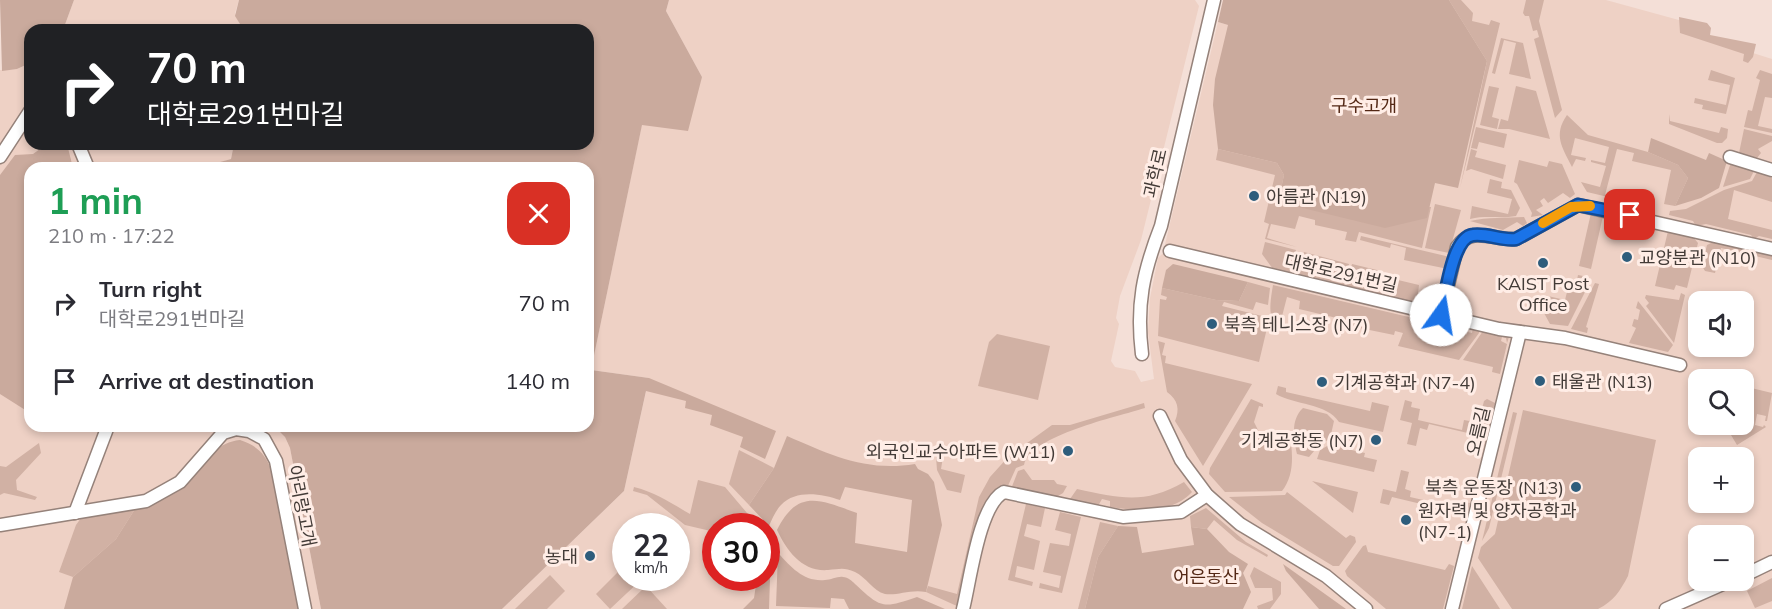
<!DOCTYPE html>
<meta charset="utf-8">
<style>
body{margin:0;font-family:Mulish,"Noto Sans KR",sans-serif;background:#f7f7f7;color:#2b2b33;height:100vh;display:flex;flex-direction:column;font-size:22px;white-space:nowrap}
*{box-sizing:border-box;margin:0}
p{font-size:20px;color:#7c7c81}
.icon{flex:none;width:33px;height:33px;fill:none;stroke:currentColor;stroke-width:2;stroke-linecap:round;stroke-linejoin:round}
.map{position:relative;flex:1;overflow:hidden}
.details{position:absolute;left:24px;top:162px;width:570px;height:270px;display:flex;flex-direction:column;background:#fff;border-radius:18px;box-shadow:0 3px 9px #0003}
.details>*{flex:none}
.guide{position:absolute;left:24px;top:24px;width:570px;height:126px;border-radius:18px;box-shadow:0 3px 9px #0003;background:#202124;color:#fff;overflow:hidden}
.controls{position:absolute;left:1688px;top:291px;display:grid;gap:12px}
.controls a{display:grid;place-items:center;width:66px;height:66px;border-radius:12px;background:#fff;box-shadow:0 3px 9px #0003;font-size:30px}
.speed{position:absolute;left:612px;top:513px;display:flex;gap:12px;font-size:30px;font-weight:700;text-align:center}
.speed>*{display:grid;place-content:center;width:78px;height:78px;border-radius:50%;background:#fff;box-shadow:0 3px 9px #0003;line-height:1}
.speed small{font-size:15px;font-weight:400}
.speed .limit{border:9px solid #d22;background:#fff;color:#111}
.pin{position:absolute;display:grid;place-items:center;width:51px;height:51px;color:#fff;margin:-26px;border-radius:12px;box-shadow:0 3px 9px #0006}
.me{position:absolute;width:66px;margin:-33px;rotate:13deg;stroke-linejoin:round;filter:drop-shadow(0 0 4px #0008)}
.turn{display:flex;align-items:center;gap:21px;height:126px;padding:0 24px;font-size:27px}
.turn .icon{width:78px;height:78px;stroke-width:2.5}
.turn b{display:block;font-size:42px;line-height:51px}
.round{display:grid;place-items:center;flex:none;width:63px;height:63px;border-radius:18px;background:#f7f7f7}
.overview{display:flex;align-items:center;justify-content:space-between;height:102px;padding:0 24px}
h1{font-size:36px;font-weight:700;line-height:45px;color:#1e9e55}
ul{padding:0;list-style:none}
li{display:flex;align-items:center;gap:18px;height:78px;padding:0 24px}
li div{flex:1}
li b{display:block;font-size:22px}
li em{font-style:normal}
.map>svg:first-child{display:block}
.built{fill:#eed1c5;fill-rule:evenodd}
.green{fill:#d1b1a4}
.forest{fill:#caaa9d}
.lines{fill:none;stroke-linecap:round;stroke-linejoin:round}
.minor-casing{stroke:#95827a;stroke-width:15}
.minor{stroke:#fff;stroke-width:12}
.route-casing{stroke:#114b97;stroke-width:15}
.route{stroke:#1a73e8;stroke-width:10}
.slow{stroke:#f59e0b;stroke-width:10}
.poi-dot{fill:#2e5d7c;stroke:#ffede6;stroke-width:2}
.labels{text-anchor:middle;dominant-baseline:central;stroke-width:6;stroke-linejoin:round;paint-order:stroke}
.park-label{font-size:18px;fill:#532714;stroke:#ffede6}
.street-label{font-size:18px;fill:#433b37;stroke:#ffede6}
.poi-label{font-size:18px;fill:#433b37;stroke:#ffede6;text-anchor:start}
</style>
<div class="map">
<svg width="1772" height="609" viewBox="0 0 1772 609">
<rect width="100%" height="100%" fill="#f4dfd7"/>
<!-- built -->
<g class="built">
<polygon points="74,0 239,0 235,13 240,24 250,30 63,30"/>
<path d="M 669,0 L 1195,0 L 1199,6 L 1141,240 L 1120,296 L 1116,318 L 1119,324 L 1111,361 L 1115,367 L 1135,371 L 1141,382 L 1154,379 L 1148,332 L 1150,298 L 1158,258 L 1163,253 L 1218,22 L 1228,25 L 1427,0 L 1606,0 L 1697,25 L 1696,35 L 1772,59 L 1772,609 L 502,609 L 624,491 L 649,378 L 591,370 L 642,124 L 702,77 L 666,11 ZM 1698,302 L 1743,302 L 1743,346 L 1698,346 ZM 1698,380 L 1743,380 L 1743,424 L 1698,424 ZM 1698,458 L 1743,458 L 1743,502 L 1698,502 ZM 626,526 L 676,526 L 676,578 L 626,578 ZM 716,526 L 766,526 L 766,578 L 716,578 ZM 1698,536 L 1743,536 L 1743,580 L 1698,580 Z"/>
<polygon points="30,63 30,144 234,144 231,159 203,168 30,168 30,426 274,426 285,437 290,448 321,609 0,609 0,70 17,69"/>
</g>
<!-- green -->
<g class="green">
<polygon points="1449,0 1461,0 1473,13 1472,21 1489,25 1491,20 1500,23 1460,188 1487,61"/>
<polygon points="1526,0 1544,0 1539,21 1562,110 1555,118 1534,39 1539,37 1537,30 1533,31 1529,16 1525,16 1523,13"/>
<polygon points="1679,17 1707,23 1711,28 1710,35 1756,44 1753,57 1748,63 1743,61 1744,54 1680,33"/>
<polygon points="1501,38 1523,43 1531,79 1509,74 1516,43 1504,40 1495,74 1492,73"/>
<polygon points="1711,70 1735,78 1726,114 1702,109 1703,105 1694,103 1695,98 1726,105 1730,85 1708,80"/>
<polygon points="1760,70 1772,74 1772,98 1765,97 1758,126 1772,129 1772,133 1744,127 1748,110 1752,111 1760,80 1756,78"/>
<polygon points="1489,86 1499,88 1492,117 1499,119 1497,129 1480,125"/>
<polygon points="1516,86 1536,91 1550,139 1509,129 1498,129 1501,119 1508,121"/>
<polygon points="1669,114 1670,121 1719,133 1721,127 1728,129 1727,138 1722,143 1717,143 1669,124"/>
<path d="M 1567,115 L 1588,135 L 1648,152 L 1678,165 L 1688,178 L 1675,206 L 1664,204 L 1671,170 L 1632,161 L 1634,153 L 1617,149 L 1605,195 L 1646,206 L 1587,192 L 1581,182 L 1600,187 L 1606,166 L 1591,162 L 1591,160 L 1605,163 L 1609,147 L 1575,138 L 1571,155 L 1586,158 L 1585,161 L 1576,159 L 1572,167 C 1562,147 1553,135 1567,115 Z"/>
<polygon points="1476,127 1507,134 1504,148 1479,142 1477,149 1471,148"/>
<polygon points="1744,129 1772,136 1772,141 1758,149 1761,153 1757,158 1739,153"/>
<polygon points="1218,149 1277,163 1284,175 1278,202 1426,218 1429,207 1431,207 1422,248 1359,232 1356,242 1345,240 1347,232 1315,225 1315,220 1299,216 1295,229 1271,224 1267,238 1297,247 1265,239 1269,224 1264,222 1275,175 1216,160"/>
<polygon points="1471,149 1477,151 1475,157 1506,165 1503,179 1471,169 1466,171"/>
<polygon points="1519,160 1547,167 1549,161 1562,164 1575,194 1570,198 1563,193 1548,203 1544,198 1540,201 1543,206 1536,210 1543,215 1531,217 1532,213 1517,184 1514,182"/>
<polygon points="1731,162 1754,171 1750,179 1723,187"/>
<polygon points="1757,172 1772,178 1772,202 1734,190 1728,219 1772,230 1772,239 1759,236 1754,239 1751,235 1706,224 1696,226 1693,221 1669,215 1670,211 1686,209 1724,190 1752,181"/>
<path d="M 1490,179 L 1502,182 L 1501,188 L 1511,190 L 1520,208 L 1516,216 C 1501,219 1486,215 1470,219 L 1472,206 L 1508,214 L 1512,199 L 1487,193 Z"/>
<polygon points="1435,204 1461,210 1449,253 1425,248"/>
<polygon points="1591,213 1603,216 1591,269 1579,266"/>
<path d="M 1524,217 L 1527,223 L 1523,226 L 1517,222 L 1503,230 L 1470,221 C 1488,217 1506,218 1524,217 Z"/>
<polygon points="1668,231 1693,237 1698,243 1687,288 1676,285 1674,290 1655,286"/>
<polygon points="1361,236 1450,257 1448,269 1404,260 1406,248 1391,244 1390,248 1360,240"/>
<polygon points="1265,242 1296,250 1290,273 1273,269 1262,254"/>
<polygon points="1713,242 1772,255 1772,260 1721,248 1715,273 1705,271 1702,266 1707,245"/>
<polygon points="1304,252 1349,264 1344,286 1298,275"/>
<polygon points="1352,264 1381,271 1391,278 1387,296 1346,287"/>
<polygon points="1578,275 1588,277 1587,281 1590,282 1568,326 1550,324 1538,302 1548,296 1565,300 1569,284 1576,285"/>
<polygon points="1398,280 1419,285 1418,293 1440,298 1438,303 1430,307 1393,298"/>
<polygon points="1248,282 1270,288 1268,305 1256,302 1253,310 1224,302 1222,306 1266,317 1268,324 1259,362 1158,336 1160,299 1166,300 1167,297 1161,295 1162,288 1216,300 1239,301"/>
<polygon points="1595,283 1599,284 1586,327 1588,328 1587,333 1571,329"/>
<path d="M 1273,285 L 1430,322 L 1431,319 L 1448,322 L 1447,327 L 1472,333 L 1473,328 L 1480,329 L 1479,333 L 1459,360 L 1398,346 L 1403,333 L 1395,331 L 1394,335 L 1340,324 L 1341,319 L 1299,309 L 1300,301 L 1287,297 L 1279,328 C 1266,320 1271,298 1273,285 Z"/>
<polygon points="1681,293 1685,295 1674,343 1646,306 1649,303 1645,298 1646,295 1679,300"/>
<polygon points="1638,301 1673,345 1668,352 1629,343 1636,328 1632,326 1634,319 1638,320 1640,310 1636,308"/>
<polygon points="1483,331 1509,337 1507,343 1506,338 1502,337 1501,341 1507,344 1500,374 1492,372 1493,367 1463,360"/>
<polygon points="997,334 1050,346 1038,400 978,386 989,342"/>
<path d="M 1158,341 L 1165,343 L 1162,355 L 1166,356 L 1165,363 L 1252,384 L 1255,379 L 1203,466 L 1175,421 C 1180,409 1178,400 1167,392 Z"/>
<path d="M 1278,386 L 1286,388 L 1286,392 L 1370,411 L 1372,402 L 1389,406 L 1383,432 L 1339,422 C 1327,403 1294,405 1276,394 Z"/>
<polygon points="1743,386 1772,393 1767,421 1765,421 1766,416 1757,414 1755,425 1763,427 1764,425 1766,427 1737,445 1725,425 1743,424"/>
<path d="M 1251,399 L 1263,404 L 1263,407 L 1259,406 L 1254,422 L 1259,432 L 1271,444 L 1283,436 L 1284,431 L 1289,432 C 1293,451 1295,475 1282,491 L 1225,492 L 1209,474 L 1210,468 Z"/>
<polygon points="1487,399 1495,403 1485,434 1477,429 1484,401"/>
<polygon points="1405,400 1412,402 1411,407 1420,409 1418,420 1462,430 1464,420 1475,422 1472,434 1429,424 1427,430 1420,428 1416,446 1407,444 1412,423 1400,420"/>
<path d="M 1144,403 L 1145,408 C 1117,417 1031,435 1024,465 L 1016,468 L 1007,488 L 999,487 C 976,502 965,579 959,607 L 926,592 L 928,586 L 957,594 L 979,497 L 990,477 L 1009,456 L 1052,425 L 1070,425 Z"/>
<path d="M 1303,408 L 1327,414 L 1334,421 L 1330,439 L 1320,444 L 1309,457 L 1297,454 C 1294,439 1290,420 1303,408 Z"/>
<path d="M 1523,410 L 1656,440 L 1628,576 C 1620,591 1614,601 1598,609 L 1512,609 L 1478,558 L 1481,547 L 1495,534 Z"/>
<polygon points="1513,412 1517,413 1489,528 1482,541"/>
<polygon points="39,443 41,453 16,480 17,490 37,497 35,500 4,493 0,495 0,466 6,467"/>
<polygon points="1329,445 1365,453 1364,457 1377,460 1374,472 1317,459 1320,450"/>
<polygon points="739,450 774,468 749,505 729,484"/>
<polygon points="944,451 941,469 965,475 961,493 947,490 937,470 936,457"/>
<polygon points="1024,469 1032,480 1054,480 1057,484 1067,486 1063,493 1053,499 1011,489 1018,471"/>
<polygon points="1401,470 1409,472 1405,489 1411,491 1410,497 1463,509 1465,502 1470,503 1466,518 1463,517 1463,514 1392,497 1389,505 1380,503 1383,489 1396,492"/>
<path d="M 698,480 L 725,487 L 758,526 L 716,526 L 715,532 L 685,525 L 647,495 L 633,491 L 634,487 C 657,493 669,502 690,514 Z"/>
<polygon points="1312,481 1358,492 1353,513"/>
<path d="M 1184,482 L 1192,492 C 1172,514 1137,511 1110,507 L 1110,501 L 1102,499 L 1098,506 L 1070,499 L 1077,489 C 1120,498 1144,505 1184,482 Z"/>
<polygon points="1287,492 1346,538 1350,535 1355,537 1356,542 1339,566 1333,566 1262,523 1229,497 1285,495"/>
<polygon points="1026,504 1045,508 1041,527 1027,524 1024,536 1040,541 1034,570 1017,566 1015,577 1033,582 1032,586 1008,580"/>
<polygon points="1206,508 1246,542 1268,555 1267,557 1237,540 1214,520 1207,529 1191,527 1190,516"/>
<polygon points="135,509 116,539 73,577 59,572 76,525 81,518"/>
<polygon points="1060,512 1081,517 1062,593 1039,588 1040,583 1059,588 1061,576 1043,572 1050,543 1069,546 1071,534 1055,530"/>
<polygon points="1100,522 1118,526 1098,557 1085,609 1078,609"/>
<polygon points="1366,545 1368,552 1445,570 1449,564 1454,566 1443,609 1386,609 1347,576 1345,571 1363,546"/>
<polygon points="625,565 626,578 643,578 610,609 596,594"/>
<polygon points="1472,566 1500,609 1501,609 1462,609"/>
<polygon points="1254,567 1281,582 1281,594 1270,609 1258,609 1257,606 1273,600 1272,588 1255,588 1250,576"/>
<polygon points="550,575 565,591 547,609 515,609"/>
<polygon points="1772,578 1772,601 1755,608 1747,591"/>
<polygon points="646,586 667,609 622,609"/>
</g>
<!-- forest -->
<g class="forest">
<polygon points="0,0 74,0 63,30 30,30 30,63 17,69 2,71"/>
<polygon points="239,0 669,0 666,11 702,77 688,131 642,125 591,370 649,378 776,431 765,459 740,447 743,437 710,425 712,415 685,408 686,401 646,391 624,491 502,609 321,609 290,448 285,437 274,426 588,426 588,168 202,167 231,159 234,144 588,144 588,30 250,30 240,24 235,16"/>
<polygon points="1223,0 1449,0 1487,61 1458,188 1435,183 1427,218 1385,228 1278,202 1284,175 1277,163 1218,149 1213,105 1215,79 1228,25 1218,22"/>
<polygon points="1651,138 1706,160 1709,153 1727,161 1719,188 1701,198 1675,206 1688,178 1678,165 1648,152"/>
<polygon points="47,144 67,144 73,168 30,168 30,413 0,394 0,175 15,155 33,154"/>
<polygon points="1173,264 1248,282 1239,301 1216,300 1162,288 1166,270"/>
<path d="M 787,436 C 831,455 866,472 915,464 L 918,469 L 928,474 L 934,482 L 942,525 L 926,592 C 910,589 897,596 885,594 C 873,591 866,577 855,572 C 844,567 840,569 828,570 C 802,572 787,551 777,530 C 798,488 820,500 857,513 L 855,543 L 907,552 L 912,500 L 845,487 L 840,500 C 822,494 796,489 781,505 C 776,510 772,519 769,526 L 749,505 L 774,468 Z"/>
<path d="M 240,440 C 258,446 265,454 272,471 L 301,609 L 64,609 L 73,577 L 116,539 L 135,509 C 194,499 197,445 240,440 Z"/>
<polygon points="1118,526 1137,527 1142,553 1194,545 1191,527 1207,529 1229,552 1248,564 1243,573 1251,592 1243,609 1085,609 1098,557"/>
<polygon points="767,543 771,549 769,609 743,609 754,598 757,578 766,578"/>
<path d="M 778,553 C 792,568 804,582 825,580 C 831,580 838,576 843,577 C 848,577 852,581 855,584 C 881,608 882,609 917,597 L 945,609 L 849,609 L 844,599 L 831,598 L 830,608 L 776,606 Z"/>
<polygon points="1283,564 1346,609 1319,609 1286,571"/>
</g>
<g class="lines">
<defs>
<g id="minor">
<polyline points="78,144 88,168"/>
<polyline points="0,157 30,111"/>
<polyline points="1730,157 1772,170"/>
<polyline points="1170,251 1499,329 1565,338 1680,365"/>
<path d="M 1441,315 L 1457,247 C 1471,225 1495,241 1516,239 L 1578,205 L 1772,249"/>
<path d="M 1142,354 C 1136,305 1143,272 1161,226 L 1214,0"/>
<polyline points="1160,416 1181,460 1207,495 1240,524 1326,576 1366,609"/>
<polyline points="75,513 108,426"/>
<polyline points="0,525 146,501 180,482 223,433 236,429 249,431 264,439 276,461 305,609"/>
<polyline points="1743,576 1772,562"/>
<path d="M 963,609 C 970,582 979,504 1004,492 L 1123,517 L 1181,512 L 1207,495"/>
<polyline points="1452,609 1520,332"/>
<polyline points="1666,609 1732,580"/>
</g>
</defs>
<!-- minor casing -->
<use href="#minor" class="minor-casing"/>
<!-- minor -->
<use href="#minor" class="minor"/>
</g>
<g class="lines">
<defs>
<path id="route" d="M 1441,315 C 1446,296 1452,237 1473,235 C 1488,233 1501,241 1516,239 L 1578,205 L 1630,215"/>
</defs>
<!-- route casing -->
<use href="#route" class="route-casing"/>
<!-- route -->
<use href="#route" class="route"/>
<!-- slow -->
<polyline class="slow" points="1543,223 1571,207 1590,206"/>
</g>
<!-- markers -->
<g class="poi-dot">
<circle cx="1254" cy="196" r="6"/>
<circle cx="1627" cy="257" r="6"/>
<circle cx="1543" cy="263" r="6"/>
<circle cx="1212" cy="324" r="6"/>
<circle cx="1540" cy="381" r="6"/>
<circle cx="1322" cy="382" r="6"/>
<circle cx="1376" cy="440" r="6"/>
<circle cx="1068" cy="451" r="6"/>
<circle cx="1576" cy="487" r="6"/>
<circle cx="1406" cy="520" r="6"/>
<circle cx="590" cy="556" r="6"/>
</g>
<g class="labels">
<!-- park labels -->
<g class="park-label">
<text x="1364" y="105">구수고개</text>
<text x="1206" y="576">어은동산</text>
</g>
<!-- street labels -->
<g class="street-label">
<text transform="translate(1155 173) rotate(-77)">과학로</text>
<text transform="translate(1341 273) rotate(13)">대학로291번길</text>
<text transform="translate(1478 431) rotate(-77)">오름길</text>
<text transform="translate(302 506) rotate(79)">아리랑고개</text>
</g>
<!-- poi labels -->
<g class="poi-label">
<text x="1266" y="196">아름관 (N19)</text>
<text x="1639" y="257">교양분관 (N10)</text>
<text x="1543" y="283" text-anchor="middle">KAIST Post<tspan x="1543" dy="21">Office</tspan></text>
<text x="1224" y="324">북측 테니스장 (N7)</text>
<text x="1552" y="381">태울관 (N13)</text>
<text x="1334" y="382">기계공학과 (N7-4)</text>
<text x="1364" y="440" text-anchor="end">기계공학동 (N7)</text>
<text x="1056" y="451" text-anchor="end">외국인교수아파트 (W11)</text>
<text x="1564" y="487" text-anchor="end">북측 운동장 (N13)</text>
<text x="1418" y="510">원자력 및 양자공학과<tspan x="1418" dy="21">(N7-1)</tspan></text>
<text x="578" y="556" text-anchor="end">농대</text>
</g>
</g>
</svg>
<div class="controls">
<a><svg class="icon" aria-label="sound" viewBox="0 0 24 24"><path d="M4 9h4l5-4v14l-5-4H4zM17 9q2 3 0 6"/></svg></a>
<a><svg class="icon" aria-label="search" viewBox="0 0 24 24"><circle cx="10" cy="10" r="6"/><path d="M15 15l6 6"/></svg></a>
<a>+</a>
<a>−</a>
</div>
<div class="speed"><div>22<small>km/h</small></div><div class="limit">30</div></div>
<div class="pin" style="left:1630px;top:215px;background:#d93025"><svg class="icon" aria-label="arrive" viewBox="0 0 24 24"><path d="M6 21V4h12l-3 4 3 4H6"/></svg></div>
<svg class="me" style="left:1441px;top:315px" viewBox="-20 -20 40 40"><circle r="19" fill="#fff"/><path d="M0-13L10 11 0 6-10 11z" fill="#1a73e8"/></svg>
<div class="guide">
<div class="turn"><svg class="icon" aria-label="right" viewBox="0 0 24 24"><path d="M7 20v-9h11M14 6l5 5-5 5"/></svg><div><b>70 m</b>대학로291번마길</div></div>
</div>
<section class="details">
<div class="overview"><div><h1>1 min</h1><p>210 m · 17:22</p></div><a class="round" style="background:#d93025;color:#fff"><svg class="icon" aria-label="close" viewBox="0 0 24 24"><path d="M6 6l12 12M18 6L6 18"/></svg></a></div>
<ul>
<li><svg class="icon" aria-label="right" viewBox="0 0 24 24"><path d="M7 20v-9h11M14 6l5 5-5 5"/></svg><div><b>Turn right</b><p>대학로291번마길</p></div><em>70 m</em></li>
<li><svg class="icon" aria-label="arrive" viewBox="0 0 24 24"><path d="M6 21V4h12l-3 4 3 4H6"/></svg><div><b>Arrive at destination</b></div><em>140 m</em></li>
</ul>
</section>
</div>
